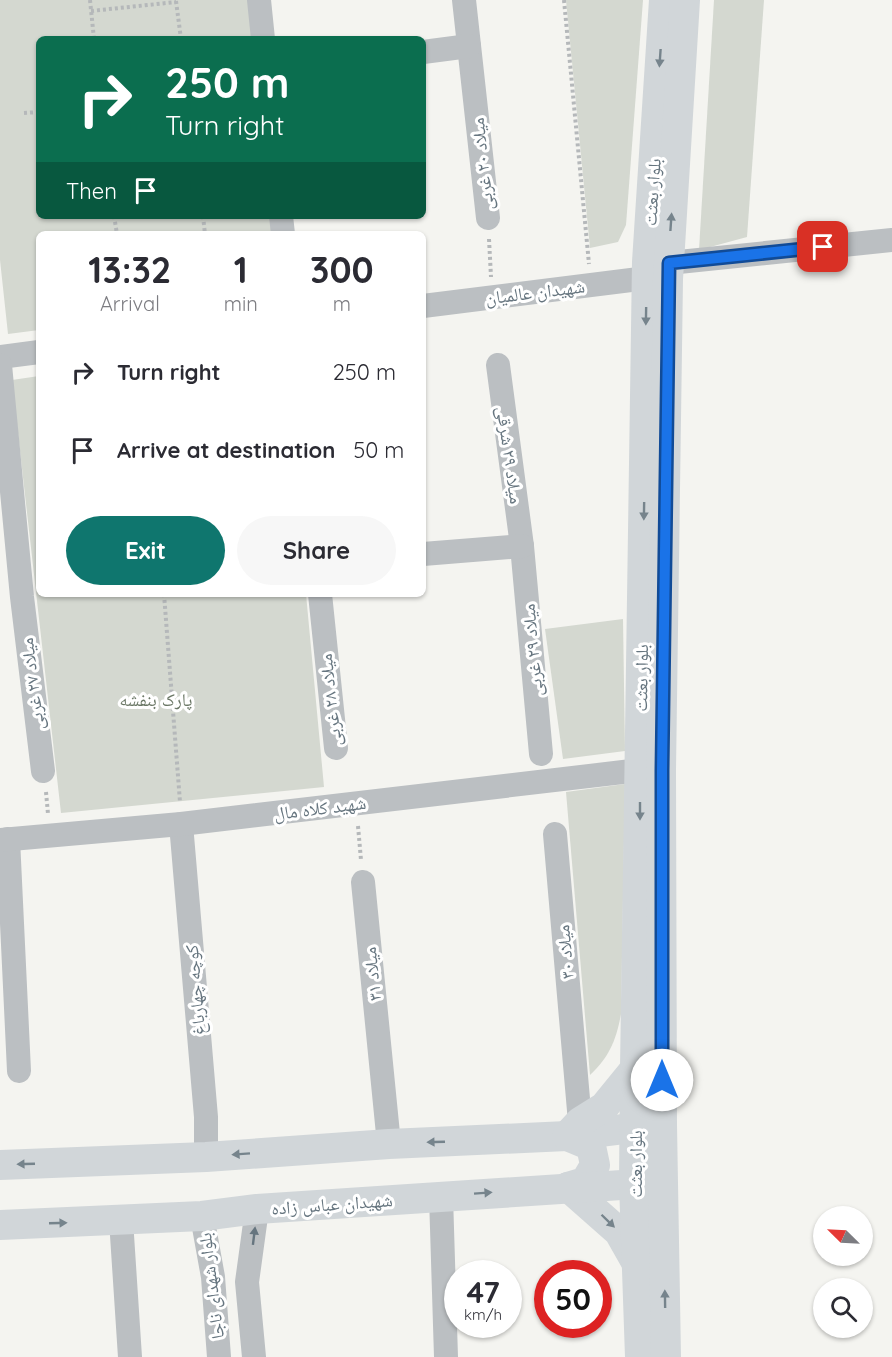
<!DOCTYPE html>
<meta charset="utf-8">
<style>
body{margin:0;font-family:Quicksand,"Noto Naskh Arabic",sans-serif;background:#f7f7f7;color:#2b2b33;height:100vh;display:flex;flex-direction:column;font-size:22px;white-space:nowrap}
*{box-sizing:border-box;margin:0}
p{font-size:20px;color:#7c7c81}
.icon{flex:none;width:33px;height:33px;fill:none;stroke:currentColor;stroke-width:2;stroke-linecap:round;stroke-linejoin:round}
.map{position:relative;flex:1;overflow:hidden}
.details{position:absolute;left:36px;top:231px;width:390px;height:366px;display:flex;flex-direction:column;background:#fff;border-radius:9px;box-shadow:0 2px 4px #0004}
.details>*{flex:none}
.guide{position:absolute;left:36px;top:36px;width:390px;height:183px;border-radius:9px;box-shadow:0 2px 4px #0004;background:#0b6e4f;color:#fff;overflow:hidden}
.needle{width:39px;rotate:294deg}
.buttons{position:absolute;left:813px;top:1206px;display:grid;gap:12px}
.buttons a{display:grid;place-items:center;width:60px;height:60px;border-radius:50%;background:#fff;box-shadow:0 2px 4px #0004;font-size:30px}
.speed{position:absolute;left:444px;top:1260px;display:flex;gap:12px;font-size:30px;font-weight:700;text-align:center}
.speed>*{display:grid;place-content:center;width:78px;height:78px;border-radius:50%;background:#fff;box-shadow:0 2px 4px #0004;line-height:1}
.speed small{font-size:15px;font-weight:400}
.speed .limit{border:9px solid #d22;background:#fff;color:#111}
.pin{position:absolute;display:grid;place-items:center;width:51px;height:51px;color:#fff;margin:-26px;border-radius:12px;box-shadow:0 3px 9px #0006}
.me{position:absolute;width:66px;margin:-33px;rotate:0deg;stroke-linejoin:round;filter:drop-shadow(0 0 4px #0008)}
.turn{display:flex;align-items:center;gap:21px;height:126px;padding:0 30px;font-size:27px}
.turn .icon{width:78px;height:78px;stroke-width:2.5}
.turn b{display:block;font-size:42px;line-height:51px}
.then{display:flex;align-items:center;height:57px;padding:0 30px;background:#0003;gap:12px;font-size:22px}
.eta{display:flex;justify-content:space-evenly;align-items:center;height:102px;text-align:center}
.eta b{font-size:36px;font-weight:700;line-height:42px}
.primary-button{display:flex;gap:12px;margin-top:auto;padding:12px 30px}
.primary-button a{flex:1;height:69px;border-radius:36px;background:#0f766e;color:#fff;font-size:24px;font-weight:700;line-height:69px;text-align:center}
.primary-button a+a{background:#f7f7f7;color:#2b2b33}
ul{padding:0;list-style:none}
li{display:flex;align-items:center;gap:18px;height:78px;padding:0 30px}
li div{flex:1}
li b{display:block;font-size:22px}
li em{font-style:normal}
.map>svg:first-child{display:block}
.green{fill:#d4d8d0}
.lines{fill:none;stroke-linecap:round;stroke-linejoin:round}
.path{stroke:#b5b8ba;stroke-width:4;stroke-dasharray:3 3;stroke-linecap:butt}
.minor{stroke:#bbbfc2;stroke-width:24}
.major{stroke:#d1d6d9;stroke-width:30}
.oneway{fill:#76848c}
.oneway2{fill:#66757f}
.route-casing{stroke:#114b97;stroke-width:15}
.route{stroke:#1a73e8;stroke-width:10}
.labels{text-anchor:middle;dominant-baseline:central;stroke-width:6;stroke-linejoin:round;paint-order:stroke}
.street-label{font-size:18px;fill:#66757f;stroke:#fff}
.park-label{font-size:18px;fill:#697664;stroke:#fff}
</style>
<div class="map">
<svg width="892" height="1357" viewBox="0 0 892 1357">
<rect width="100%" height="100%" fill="#f4f4f0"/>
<!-- green -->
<g class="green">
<polygon points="0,0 248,0 253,39 39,39 39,216 272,216 274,234 39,234 39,330 8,334 0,260"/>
<polygon points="566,0 643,0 626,225 618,242 590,248"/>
<polygon points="714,0 764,0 747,237 699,250"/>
<polygon points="39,376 39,594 306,594 324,787 61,813 12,380"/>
<polygon points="623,619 625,751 563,759 545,629"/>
<path d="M 625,784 L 621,1014 C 616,1041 609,1057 590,1075 L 566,792 Z"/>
</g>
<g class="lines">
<!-- path -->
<g class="path">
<polyline points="90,0 94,39"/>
<polyline points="564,0 589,264"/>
<polyline points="176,1 181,39"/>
<polyline points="91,11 176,2"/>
<polyline points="24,113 39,112"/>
<polyline points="114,216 117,234"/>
<polyline points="203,216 205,234"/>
<polyline points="489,239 491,277"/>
<polyline points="164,594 180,802"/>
<polyline points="46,792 48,814"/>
<polyline points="358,826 361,860"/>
</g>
<!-- minor -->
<g class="minor">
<polyline points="259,0 263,39"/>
<polyline points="464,0 488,218"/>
<polyline points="423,52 469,46"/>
<polyline points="281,216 283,234"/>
<polyline points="669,263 892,240"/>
<polyline points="423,306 647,278"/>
<polyline points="0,357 39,352"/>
<polyline points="0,365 22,597 43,771"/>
<polyline points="498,365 522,546 541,754"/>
<polyline points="423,554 522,546"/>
<polyline points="320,594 336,748"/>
<polyline points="181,824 206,1117 206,1157"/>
<polyline points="555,834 580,1122"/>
<polyline points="8,839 19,1071"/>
<polyline points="0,840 181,824 640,770"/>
<polyline points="363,882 389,1144"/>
<polyline points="441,1196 446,1357"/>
<polyline points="202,1216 213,1277 219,1357"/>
<polyline points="121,1220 130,1357"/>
<polyline points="254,1357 247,1282 257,1209"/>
</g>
<!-- major -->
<g class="major">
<polyline points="0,1165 206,1157 389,1144 567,1136 656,1125"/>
<polyline points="568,1187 585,1182 595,1165 591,1146 567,1136 580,1122 604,1107 635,1069"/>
<polyline points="568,1187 619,1232 636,1262"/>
<polyline points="0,1225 202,1216 257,1209 652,1183"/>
<polyline points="640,1357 634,1183 635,1069 647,262 664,0"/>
<polyline points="666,1357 662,1125 661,770 668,279 685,0"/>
</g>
</g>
<!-- one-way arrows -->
<defs><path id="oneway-solid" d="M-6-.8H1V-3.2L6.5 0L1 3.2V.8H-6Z" transform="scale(1.5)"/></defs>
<g class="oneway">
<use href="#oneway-solid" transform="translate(660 58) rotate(94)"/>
<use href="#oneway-solid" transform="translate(671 222) rotate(-86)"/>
<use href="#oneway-solid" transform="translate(646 316) rotate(91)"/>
<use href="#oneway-solid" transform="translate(644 511) rotate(91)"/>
<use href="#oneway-solid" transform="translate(640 811) rotate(90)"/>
<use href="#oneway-solid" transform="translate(436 1142) rotate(178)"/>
<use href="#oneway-solid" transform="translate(241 1154) rotate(176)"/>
<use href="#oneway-solid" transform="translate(26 1164) rotate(178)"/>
<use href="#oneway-solid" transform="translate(483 1193) rotate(-4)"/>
<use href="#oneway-solid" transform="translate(608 1221) rotate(44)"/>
<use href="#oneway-solid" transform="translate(58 1223) rotate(-2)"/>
<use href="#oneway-solid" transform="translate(665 1299) rotate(-91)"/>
</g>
<use class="oneway2" href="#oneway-solid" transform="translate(254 1236) rotate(-83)"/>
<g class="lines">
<defs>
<polyline id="route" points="662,1080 662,770 669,263 823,247"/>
</defs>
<!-- route casing -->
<use href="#route" class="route-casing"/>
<!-- route -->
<use href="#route" class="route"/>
</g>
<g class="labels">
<!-- street labels -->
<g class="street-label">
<text transform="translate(482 164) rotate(-96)">میلاد ۲۰ غربی</text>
<text transform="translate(652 192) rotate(-86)">بلوار بعثت</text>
<text transform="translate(535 292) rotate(-7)">شهیدان عالمیان</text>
<text transform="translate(510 455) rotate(82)">میلاد ۲۹ شرقی</text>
<text transform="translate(532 650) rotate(-95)">میلاد ۲۹ غربی</text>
<text transform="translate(641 678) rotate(-89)">بلوار بعثت</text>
<text transform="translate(32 684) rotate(-97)">میلاد ۲۷ غربی</text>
<text transform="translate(330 700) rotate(-96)">میلاد ۲۸ غربی</text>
<text transform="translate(320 808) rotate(-7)">شهید کلاه مال</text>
<text transform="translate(565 952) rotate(-95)">میلاد ۳۰</text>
<text transform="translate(372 974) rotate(-96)">میلاد ۳۱</text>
<text transform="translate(195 990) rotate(-95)">کوچه چهارباغ</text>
<text transform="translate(635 1164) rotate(-90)">بلوار بعثت</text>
<text transform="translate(332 1204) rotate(-4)">شهیدان عباس زاده</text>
<text transform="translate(211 1286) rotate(-97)">بلوار شهدای ناجا</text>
</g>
<!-- park labels -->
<g class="park-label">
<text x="156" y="699">پارک بنفشه</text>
</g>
</g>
</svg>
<div class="buttons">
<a><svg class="needle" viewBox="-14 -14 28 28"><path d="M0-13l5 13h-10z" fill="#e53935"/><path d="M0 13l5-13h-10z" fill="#7c7c81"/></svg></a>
<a><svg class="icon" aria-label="search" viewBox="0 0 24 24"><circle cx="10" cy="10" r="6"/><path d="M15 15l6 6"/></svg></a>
</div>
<div class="speed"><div>47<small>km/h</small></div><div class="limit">50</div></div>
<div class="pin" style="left:823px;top:247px;background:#d93025"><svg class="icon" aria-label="arrive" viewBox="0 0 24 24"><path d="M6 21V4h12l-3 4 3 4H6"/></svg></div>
<svg class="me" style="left:662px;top:1080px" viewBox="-20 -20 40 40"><circle r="19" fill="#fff"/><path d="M0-13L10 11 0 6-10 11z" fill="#1a73e8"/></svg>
<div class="guide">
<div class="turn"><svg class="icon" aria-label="right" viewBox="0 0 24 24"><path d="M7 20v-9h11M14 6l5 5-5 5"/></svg><div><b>250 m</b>Turn right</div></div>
<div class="then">Then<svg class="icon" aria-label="arrive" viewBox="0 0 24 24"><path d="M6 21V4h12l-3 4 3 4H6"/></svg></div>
</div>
<section class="details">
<div class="eta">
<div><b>13:32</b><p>Arrival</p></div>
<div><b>1</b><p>min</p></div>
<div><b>300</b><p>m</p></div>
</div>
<ul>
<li><svg class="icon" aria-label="right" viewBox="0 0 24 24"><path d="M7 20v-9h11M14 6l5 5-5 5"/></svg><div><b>Turn right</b></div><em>250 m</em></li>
<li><svg class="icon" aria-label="arrive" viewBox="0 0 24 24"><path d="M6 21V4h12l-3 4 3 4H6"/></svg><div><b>Arrive at destination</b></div><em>50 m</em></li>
</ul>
<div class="primary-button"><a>Exit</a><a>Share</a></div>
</section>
</div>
